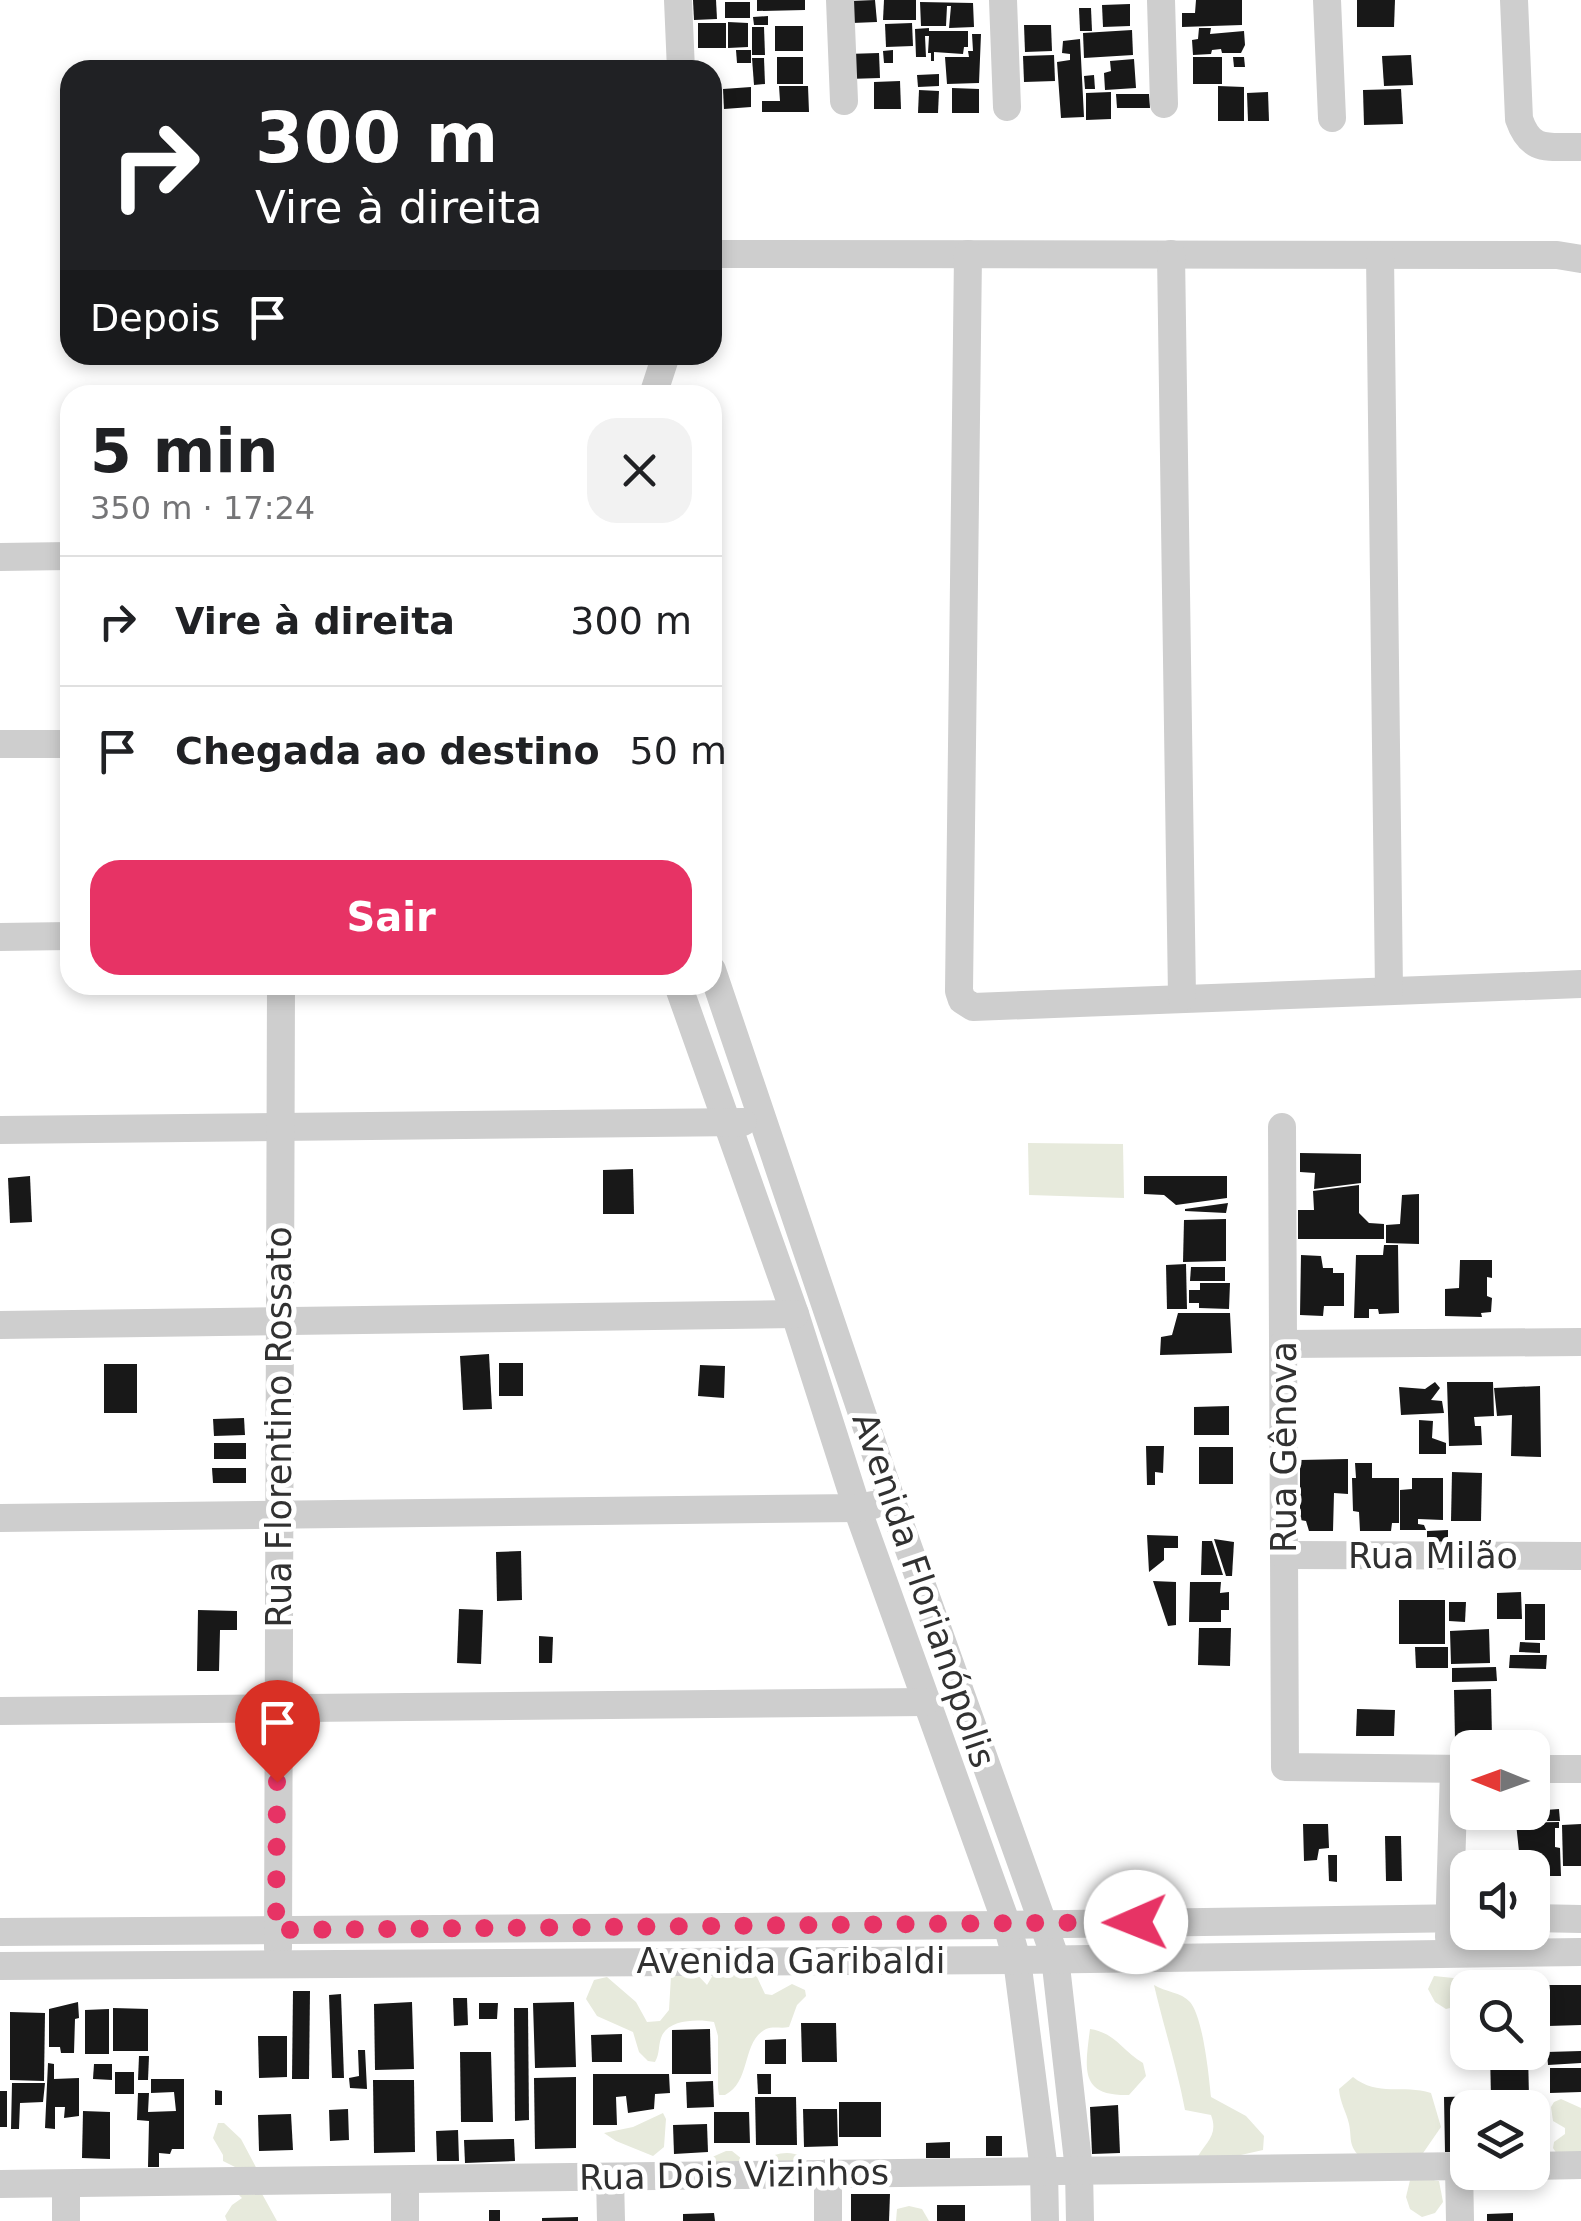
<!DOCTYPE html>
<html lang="pt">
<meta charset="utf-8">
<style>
body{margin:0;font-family:"DejaVu Sans",sans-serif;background:#f2f2f2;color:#202124;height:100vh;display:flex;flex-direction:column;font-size:38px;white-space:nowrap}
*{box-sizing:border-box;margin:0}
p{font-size:32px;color:#757577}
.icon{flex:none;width:55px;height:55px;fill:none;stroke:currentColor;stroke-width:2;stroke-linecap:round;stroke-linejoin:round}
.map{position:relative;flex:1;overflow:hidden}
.side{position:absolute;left:60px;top:385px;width:662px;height:610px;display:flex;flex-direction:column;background:#fff;border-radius:30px;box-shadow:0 5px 15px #0003}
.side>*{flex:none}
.guide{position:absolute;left:60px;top:60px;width:662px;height:305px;border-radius:30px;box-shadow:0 5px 15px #0003;background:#202124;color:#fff;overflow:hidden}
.needle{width:65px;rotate:271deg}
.controls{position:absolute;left:1450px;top:1730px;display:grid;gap:20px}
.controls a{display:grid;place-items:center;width:100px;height:100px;border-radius:20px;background:#fff;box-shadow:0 5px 15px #0003;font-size:50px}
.pin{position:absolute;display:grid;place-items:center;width:85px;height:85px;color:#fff;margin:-102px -42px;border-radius:50% 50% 50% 0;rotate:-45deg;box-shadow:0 0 10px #0007}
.pin .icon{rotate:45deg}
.me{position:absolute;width:110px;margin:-55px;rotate:269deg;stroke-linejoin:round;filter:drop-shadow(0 0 8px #0008)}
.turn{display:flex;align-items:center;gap:35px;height:210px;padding:0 30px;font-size:45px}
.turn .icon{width:130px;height:130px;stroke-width:2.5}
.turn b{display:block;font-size:70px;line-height:85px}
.then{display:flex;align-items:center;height:95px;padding:0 30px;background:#0003;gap:20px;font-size:38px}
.round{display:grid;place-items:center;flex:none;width:105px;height:105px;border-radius:30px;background:#f2f2f2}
.head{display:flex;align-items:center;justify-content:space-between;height:170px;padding:0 30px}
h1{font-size:60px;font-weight:600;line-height:75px}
.button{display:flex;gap:20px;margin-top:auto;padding:20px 30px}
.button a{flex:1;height:115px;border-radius:30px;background:#e73365;color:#fff;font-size:40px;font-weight:600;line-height:115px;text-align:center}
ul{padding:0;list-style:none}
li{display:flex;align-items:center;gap:30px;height:130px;padding:0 30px;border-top:2px solid #e0e0e0}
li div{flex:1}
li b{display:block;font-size:38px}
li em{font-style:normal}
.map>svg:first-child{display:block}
.green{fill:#e7eadc}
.building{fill:#181818}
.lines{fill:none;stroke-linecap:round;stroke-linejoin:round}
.minor{stroke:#cecece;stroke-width:28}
.route{stroke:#e73365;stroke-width:18;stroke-dasharray:0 32.4}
.labels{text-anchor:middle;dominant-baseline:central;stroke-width:10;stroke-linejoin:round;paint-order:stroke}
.street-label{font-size:35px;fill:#313131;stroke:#fff}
</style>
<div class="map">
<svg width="1581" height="2221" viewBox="0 0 1581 2221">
<rect width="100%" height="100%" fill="#fff"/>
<!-- green -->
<g class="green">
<polygon points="1028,1143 1123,1144 1124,1198 1029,1195"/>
<path d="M 693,1970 L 707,1985 L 713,1975 L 752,1974 L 757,1977 L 765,1994 L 772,1995 L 792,1984 L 805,1990 L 806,1996 L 797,2005 L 789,2027 C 781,2029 774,2026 766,2029 C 741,2042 752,2081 725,2095 L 719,2095 L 718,2088 L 718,2036 L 714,2022 C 698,2019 667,2019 661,2038 C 658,2047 660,2053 655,2062 L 648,2061 L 639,2052 L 633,2032 L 597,2016 L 586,1999 L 594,1980 L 607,1977 L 636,2002 L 647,2022 L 660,2021 L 669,2010 L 671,1976 Z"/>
<polygon points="1434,1976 1473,1980 1476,1987 1468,1988 1467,2004 1446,2009 1435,2002 1428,1989"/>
<path d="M 1154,1985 C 1165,1992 1181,1992 1190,2002 C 1203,2017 1209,2076 1211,2097 L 1246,2116 L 1264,2136 L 1263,2150 L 1223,2159 L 1196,2160 C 1205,2142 1219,2136 1211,2115 L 1185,2110 C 1177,2067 1164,2028 1154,1985 Z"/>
<path d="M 1090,2029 C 1116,2033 1122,2051 1143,2063 L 1146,2076 L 1129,2095 C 1079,2096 1085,2069 1090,2029 Z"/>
<path d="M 1353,2077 C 1378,2097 1403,2084 1431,2093 L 1441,2127 L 1421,2156 L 1359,2156 C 1348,2144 1352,2138 1349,2124 C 1346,2111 1340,2103 1339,2089 Z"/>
<polygon points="1561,2099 1581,2108 1581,2158 1557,2154 1553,2148 1554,2142 1565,2134 1565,2128 1553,2121 1551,2107 1554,2102"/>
<polygon points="663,2113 666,2119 664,2147 653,2156 616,2141 604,2133 633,2127"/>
<polygon points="218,2123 224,2123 241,2139 257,2169 243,2171 223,2161 223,2155 213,2138"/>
<path d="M 726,2151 L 732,2151 L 742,2159 L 754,2163 C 771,2156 785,2148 803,2157 L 803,2164 L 713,2170 L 703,2161 Z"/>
<polygon points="1411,2176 1439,2181 1443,2202 1435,2213 1422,2217 1410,2209 1406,2197"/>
<polygon points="261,2192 277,2221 227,2221 225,2216 232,2205 242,2198 237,2193"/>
<polygon points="909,2206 922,2209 929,2221 896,2221 897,2209"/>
</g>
<!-- building -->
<g class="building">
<polygon points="693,0 716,0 717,19 694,20"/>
<polygon points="757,0 805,0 805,10 757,11"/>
<polygon points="875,0 877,22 852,23 850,1"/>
<polygon points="884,0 916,0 916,20 883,20"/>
<polygon points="1196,0 1242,0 1242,25 1182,27 1182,13 1195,13"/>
<polygon points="1357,0 1395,0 1394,27 1357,27"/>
<rect x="725" y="2" width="25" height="16"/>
<polygon points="920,2 973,3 974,27 949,28 951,6 947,6 946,26 921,26"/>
<polygon points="1130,4 1130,26 1103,27 1102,5"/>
<polygon points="1079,8 1091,8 1092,31 1080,31"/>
<polygon points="768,16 768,25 754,25 753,17"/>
<polygon points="728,22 748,23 748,47 728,48"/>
<rect x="698" y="23" width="28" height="25"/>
<polygon points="912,23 913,46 886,47 885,24"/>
<polygon points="1024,25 1051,25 1052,51 1025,52"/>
<rect x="775" y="26" width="28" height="25"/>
<polygon points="752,27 764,27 765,55 752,55"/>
<polygon points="929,28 929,31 968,31 968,47 964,47 963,54 934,52 934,61 931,61 931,53 928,53 929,36 925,36 926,57 916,57 915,29"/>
<polygon points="1199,28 1211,28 1210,34 1244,31 1245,45 1241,53 1222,53 1221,49 1212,50 1211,54 1193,55 1192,40 1198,39"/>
<polygon points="1132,30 1133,55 1084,58 1083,33"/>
<polygon points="972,34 981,34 979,83 947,84 945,57 969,57 968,51 973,51"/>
<polygon points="1080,39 1084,117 1061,118 1057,62 1070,60 1070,54 1062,53 1063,41"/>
<polygon points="736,50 751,50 751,63 737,63"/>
<polygon points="893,50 893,63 884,63 883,51"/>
<polygon points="879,53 880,78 848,79 847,54"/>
<polygon points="1054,55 1055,81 1024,82 1023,56"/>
<polygon points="1411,55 1413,85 1384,86 1382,56"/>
<rect x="777" y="57" width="26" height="27"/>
<rect x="1193" y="57" width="29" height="27"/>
<polygon points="1233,57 1244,57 1245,67 1234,67"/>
<polygon points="752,58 764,58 765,84 754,85"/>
<polygon points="1134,59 1136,88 1105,90 1104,73 1111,71 1110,61"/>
<polygon points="939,74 939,86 918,87 917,75"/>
<polygon points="1094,75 1095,89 1085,89 1084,76"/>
<polygon points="900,81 901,109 874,109 874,82"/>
<polygon points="779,86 808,86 809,112 762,112 762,101 780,101"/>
<polygon points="1218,86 1244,87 1244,121 1218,121"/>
<polygon points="751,87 751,107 724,109 723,89"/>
<polygon points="952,88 979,89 979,113 952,113"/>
<polygon points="1401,89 1403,124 1364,125 1363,90"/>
<polygon points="919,90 939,91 938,113 918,113"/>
<polygon points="1111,92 1111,119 1086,120 1086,93"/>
<polygon points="1268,92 1269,121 1248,121 1247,93"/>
<polygon points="1116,94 1149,94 1150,108 1117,108"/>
<polygon points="1300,1153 1361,1154 1361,1183 1314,1189 1315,1173 1300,1172"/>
<polygon points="633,1169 634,1214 603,1214 603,1170"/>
<polygon points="30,1176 32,1222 10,1223 8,1178"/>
<polygon points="1144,1176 1227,1176 1227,1198 1176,1205 1164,1195 1144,1194"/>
<polygon points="1359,1185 1359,1213 1369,1223 1384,1224 1384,1239 1298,1239 1298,1210 1314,1210 1313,1191"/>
<polygon points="1419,1194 1419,1244 1386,1243 1386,1225 1400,1224 1402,1195"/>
<polygon points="1228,1203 1226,1213 1185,1211 1185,1209"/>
<polygon points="1226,1219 1226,1261 1183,1262 1184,1220"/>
<polygon points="1384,1245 1398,1245 1399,1313 1379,1314 1378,1309 1369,1309 1369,1318 1354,1318 1356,1255 1383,1255"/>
<polygon points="1301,1255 1321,1256 1323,1268 1333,1268 1333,1273 1344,1273 1344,1306 1324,1306 1323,1316 1300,1315"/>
<polygon points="1460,1260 1492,1260 1492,1278 1487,1277 1487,1296 1492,1298 1491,1312 1481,1313 1482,1317 1445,1316 1445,1289 1459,1288"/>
<polygon points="1186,1264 1187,1309 1167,1309 1166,1265"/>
<polygon points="1191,1267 1225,1267 1225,1281 1190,1281"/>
<polygon points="1200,1283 1230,1283 1229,1309 1199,1308 1199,1303 1189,1303 1189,1290 1200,1290"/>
<polygon points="1178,1313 1230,1313 1232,1353 1160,1355 1161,1337 1172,1335"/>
<polygon points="489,1354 492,1409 463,1410 460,1356"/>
<rect x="499" y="1363" width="24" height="33"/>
<rect x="104" y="1364" width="33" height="49"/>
<polygon points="700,1365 725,1366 724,1398 698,1396"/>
<polygon points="1435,1382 1440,1388 1431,1400 1442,1401 1444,1413 1401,1415 1399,1387 1425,1389"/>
<polygon points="1447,1382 1493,1382 1494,1416 1474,1417 1475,1426 1481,1426 1482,1445 1449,1446"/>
<polygon points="1540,1386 1541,1457 1511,1456 1512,1415 1497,1416 1494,1388"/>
<polygon points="1229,1406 1229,1435 1194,1435 1194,1407"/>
<polygon points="244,1418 245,1435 214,1436 213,1419"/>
<polygon points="1419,1420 1433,1421 1432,1438 1446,1443 1446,1454 1419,1454"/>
<rect x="214" y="1443" width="32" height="16"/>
<polygon points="1146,1446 1164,1446 1163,1473 1155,1472 1155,1485 1147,1485"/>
<rect x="1199" y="1447" width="34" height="37"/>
<polygon points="1348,1459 1348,1494 1334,1493 1333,1531 1309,1531 1306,1521 1300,1520 1300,1460"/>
<polygon points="1355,1463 1372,1463 1372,1478 1399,1478 1399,1523 1392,1523 1391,1531 1360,1531 1359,1512 1353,1511 1352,1478 1356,1478"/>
<polygon points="212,1468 246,1468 246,1483 213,1483"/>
<polygon points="1452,1472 1482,1473 1481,1521 1451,1521"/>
<polygon points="1412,1478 1443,1478 1443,1520 1418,1519 1418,1524 1424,1525 1426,1530 1400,1530 1400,1490 1412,1489"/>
<polygon points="1448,1530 1448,1553 1427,1554 1427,1531"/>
<polygon points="1147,1535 1178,1536 1178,1548 1164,1548 1164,1560 1149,1572"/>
<polygon points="1214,1539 1234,1542 1232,1576 1226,1576"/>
<polygon points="1202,1541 1212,1541 1223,1575 1201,1575"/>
<polygon points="521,1551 522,1600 497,1601 496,1552"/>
<polygon points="1153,1581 1176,1582 1176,1625 1168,1626"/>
<polygon points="1190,1582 1221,1582 1220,1593 1229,1592 1229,1610 1221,1610 1221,1622 1189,1622"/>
<polygon points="1521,1592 1522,1619 1497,1619 1497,1593"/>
<rect x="1399" y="1600" width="46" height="44"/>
<polygon points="1449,1602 1466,1602 1465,1622 1449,1621"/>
<rect x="1525" y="1604" width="20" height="36"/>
<polygon points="459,1609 483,1610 481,1664 457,1663"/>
<polygon points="198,1610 237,1611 237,1630 220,1630 219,1671 197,1671"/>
<polygon points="1199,1628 1231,1628 1230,1666 1198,1665"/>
<polygon points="1489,1629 1490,1663 1451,1664 1450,1631"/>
<polygon points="539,1636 553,1637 552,1663 539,1663"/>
<polygon points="1520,1642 1540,1643 1540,1653 1519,1652"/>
<polygon points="1415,1647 1448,1647 1448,1668 1416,1668"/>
<polygon points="1510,1655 1547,1655 1546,1669 1509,1668"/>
<polygon points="1496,1667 1497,1681 1452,1682 1452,1668"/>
<polygon points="1491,1689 1492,1738 1455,1739 1454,1690"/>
<polygon points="1357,1709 1395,1710 1394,1736 1356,1736"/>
<polygon points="1559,1809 1560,1821 1517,1821 1517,1812"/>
<polygon points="1559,1822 1559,1828 1555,1828 1555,1847 1560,1848 1561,1876 1550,1876 1549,1864 1533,1865 1533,1861 1520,1861 1516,1823"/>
<polygon points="1303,1824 1328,1824 1329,1848 1319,1849 1317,1860 1304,1861"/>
<polygon points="1581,1824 1581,1866 1563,1866 1562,1825"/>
<polygon points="1385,1836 1401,1836 1402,1881 1386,1881"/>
<polygon points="1328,1855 1337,1855 1337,1882 1329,1881"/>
<polygon points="1548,1985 1581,1985 1581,2025 1548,2026"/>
<polygon points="293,1991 310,1991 309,2079 292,2079"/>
<polygon points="341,1994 344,2078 332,2078 329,1995"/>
<polygon points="453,1998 467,1998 468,2025 454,2026"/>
<polygon points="78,2002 79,2018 75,2019 74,2053 61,2053 60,2047 49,2047 49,2009"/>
<polygon points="412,2002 414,2069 375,2070 374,2004"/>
<polygon points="574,2002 576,2067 535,2068 533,2003"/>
<polygon points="479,2003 498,2003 497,2019 479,2019"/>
<polygon points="113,2008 148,2009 148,2051 113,2051"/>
<polygon points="514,2008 528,2008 529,2120 515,2121"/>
<polygon points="109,2009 109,2054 85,2054 85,2010"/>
<polygon points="10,2012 45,2013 44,2081 10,2080"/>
<polygon points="801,2023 836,2023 837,2062 802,2062"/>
<polygon points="710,2029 711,2074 672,2074 672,2030"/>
<polygon points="622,2034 622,2062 592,2062 591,2035"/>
<polygon points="258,2036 287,2036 287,2077 259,2078"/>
<polygon points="786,2039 786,2064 765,2064 765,2040"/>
<polygon points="358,2050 365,2050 367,2089 350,2088 349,2078 359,2076"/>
<polygon points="1581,2051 1581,2063 1548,2065 1547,2052"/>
<polygon points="460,2052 491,2052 493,2122 461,2122"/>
<polygon points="1490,2052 1528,2052 1529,2098 1491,2099"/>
<polygon points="139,2056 149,2056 148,2080 138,2080"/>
<polygon points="48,2063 54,2064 54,2079 79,2078 79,2116 64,2118 65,2107 55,2107 55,2129 45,2128"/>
<polygon points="94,2064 112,2064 112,2080 93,2079"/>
<polygon points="1550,2068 1581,2068 1581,2092 1550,2093"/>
<rect x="115" y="2072" width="19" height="22"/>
<polygon points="593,2074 669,2074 670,2093 655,2094 654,2109 628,2113 626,2096 616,2097 617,2125 593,2125"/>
<polygon points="757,2074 771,2074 771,2094 758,2094"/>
<polygon points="576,2077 576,2148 535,2149 534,2078"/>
<polygon points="151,2079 184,2079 184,2149 172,2149 170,2154 159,2153 159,2167 148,2167 149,2121 137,2120 138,2093 149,2093 148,2112 176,2111 174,2092 151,2093"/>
<polygon points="373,2080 414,2080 415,2152 374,2153"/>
<polygon points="713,2081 714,2107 687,2108 686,2082"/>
<polygon points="12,2083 45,2083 43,2102 20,2103 19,2129 11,2129"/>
<polygon points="215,2090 222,2091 222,2105 215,2105"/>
<rect x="0" y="2091" width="7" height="36"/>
<polygon points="1487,2096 1491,2103 1528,2103 1528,2108 1468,2108 1468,2152 1445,2152 1444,2097"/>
<polygon points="755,2097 796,2097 797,2145 756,2145"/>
<polygon points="1532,2101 1546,2102 1546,2113 1532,2113"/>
<rect x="839" y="2102" width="42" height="35"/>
<polygon points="1118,2105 1120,2153 1092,2154 1090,2107"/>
<polygon points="348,2109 349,2140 330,2141 329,2110"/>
<polygon points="803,2109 837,2109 838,2146 804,2147"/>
<polygon points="83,2111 110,2112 110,2159 82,2158"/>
<polygon points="714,2112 749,2112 750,2143 714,2143"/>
<polygon points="291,2114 293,2150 259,2151 258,2115"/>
<polygon points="707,2124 708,2152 674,2154 673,2125"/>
<polygon points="458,2130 459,2161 437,2161 436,2131"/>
<rect x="986" y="2136" width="16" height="20"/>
<polygon points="1532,2136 1546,2136 1547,2150 1532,2151"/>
<polygon points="514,2139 515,2161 465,2163 464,2140"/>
<polygon points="950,2142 950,2158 926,2158 926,2143"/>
<polygon points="851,2194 890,2194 889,2221 851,2221"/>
<rect x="937" y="2205" width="28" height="16"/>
<rect x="489" y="2210" width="11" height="11"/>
<polygon points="714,2213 715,2221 683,2221 683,2214"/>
<polygon points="1513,2213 1513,2221 1487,2221 1487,2214"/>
<polygon points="578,2217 578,2221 542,2221 542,2218"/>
</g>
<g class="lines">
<!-- minor -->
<g class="minor">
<polyline points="678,0 681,70"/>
<polyline points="840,0 844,101"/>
<polyline points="1003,0 1007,107"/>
<polyline points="1161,0 1164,104"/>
<polyline points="1327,0 1332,118"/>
<path d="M 1514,0 L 1519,119 C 1531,154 1549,146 1581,147"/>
<polyline points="712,254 1557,255 1581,259"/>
<polyline points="968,254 959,991 962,1000 973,1007 1581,984"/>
<polyline points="1171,254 1182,997"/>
<polyline points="1380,255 1389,991"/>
<polyline points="653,395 666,355"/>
<polyline points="0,557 70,556"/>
<polyline points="0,744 70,744"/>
<polyline points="0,937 70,936"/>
<polyline points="712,970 892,1502 1055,1957 1079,2170 1080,2221"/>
<polyline points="678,985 795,1314 857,1508 1007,1925 1017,1960 1044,2170 1045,2221"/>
<polyline points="1282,1127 1285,1767 1468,1769"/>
<polyline points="0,1130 743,1122"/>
<polyline points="0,1325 795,1314"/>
<polyline points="1283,1344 1581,1342"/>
<polyline points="0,1518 857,1508 873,1505"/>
<polyline points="1284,1555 1581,1556"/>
<polyline points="0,1711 926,1702"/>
<polyline points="1532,1769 1581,1769"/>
<polyline points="1532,1918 1581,1919"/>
<polyline points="0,1932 1007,1925 1468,1918"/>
<polyline points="1449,1937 1454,1769"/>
<polyline points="278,1948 281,985"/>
<polyline points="0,1966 1017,1960 1581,1952"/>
<polyline points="1459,2166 1460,2221"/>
<polyline points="1532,2166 1581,2165"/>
<polyline points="610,2177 611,2221"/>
<polyline points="405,2181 405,2221"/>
<polyline points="0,2184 1468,2166"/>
<polyline points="66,2221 66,2185"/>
<polyline points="828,2221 828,2173"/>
</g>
</g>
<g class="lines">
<!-- route -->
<polyline class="route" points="277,1782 276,1930 1136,1922"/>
</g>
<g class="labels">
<!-- street labels -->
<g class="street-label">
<text transform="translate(279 1427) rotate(-90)">Rua Florentino Rossato</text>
<text transform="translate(1284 1447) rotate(-90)">Rua Gênova</text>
<text x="1433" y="1556">Rua Milão</text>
<text transform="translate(924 1590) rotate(71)">Avenida Florianópolis</text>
<text x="791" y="1961">Avenida Garibaldi</text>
<text transform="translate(734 2175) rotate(-1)">Rua Dois Vizinhos</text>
</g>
</g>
</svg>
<div class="controls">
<a><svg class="needle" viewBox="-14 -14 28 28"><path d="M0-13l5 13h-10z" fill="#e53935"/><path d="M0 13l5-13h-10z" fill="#757577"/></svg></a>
<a><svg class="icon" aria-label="sound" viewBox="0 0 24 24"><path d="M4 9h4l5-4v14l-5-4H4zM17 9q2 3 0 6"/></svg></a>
<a><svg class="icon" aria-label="search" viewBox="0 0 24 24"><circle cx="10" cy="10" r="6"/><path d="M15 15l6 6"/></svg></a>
<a><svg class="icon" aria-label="layers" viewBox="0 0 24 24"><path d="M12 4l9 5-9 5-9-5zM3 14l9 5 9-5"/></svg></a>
</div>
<div class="pin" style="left:277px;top:1782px;background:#d93025"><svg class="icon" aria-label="arrive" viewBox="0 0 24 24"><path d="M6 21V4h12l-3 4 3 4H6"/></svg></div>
<svg class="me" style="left:1136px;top:1922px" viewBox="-20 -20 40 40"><circle r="19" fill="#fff"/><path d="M0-13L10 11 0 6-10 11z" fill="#e73365"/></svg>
<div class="guide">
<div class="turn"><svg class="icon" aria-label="right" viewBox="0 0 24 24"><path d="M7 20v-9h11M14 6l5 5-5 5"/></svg><div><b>300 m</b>Vire à direita</div></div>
<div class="then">Depois<svg class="icon" aria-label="arrive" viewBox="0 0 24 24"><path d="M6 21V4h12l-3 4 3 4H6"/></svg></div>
</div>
<section class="side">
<div class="head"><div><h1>5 min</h1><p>350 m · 17:24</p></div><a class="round"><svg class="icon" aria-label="close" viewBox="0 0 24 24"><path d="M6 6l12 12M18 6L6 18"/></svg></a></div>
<ul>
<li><svg class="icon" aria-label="right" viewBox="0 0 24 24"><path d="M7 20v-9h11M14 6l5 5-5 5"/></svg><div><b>Vire à direita</b></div><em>300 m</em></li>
<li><svg class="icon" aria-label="arrive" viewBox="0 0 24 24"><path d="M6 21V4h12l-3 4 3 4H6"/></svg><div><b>Chegada ao destino</b></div><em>50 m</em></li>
</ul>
<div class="button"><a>Sair</a></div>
</section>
</div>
